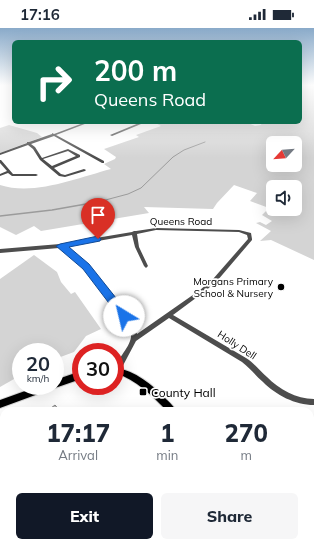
<!DOCTYPE html>
<style>
body{margin:0;font-family:Mulish,sans-serif;background:#f6f6f7;color:#1f2937;height:100vh;display:flex;flex-direction:column;font-size:15px;white-space:nowrap}
*{box-sizing:border-box;margin:0}
p{font-size:13px;color:#747a83}
.icon{flex:none;width:22px;height:22px;fill:none;stroke:currentColor;stroke-width:2;stroke-linecap:round;stroke-linejoin:round}
.map{position:relative;flex:1;overflow:hidden}
.details{position:absolute;left:0px;top:379px;width:314px;height:140px;display:flex;flex-direction:column;background:#fff;border-radius:12px 12px 0 0;box-shadow:0 4px 16px #0002}
.details>*{flex:none}
.banner{position:absolute;left:12px;top:12px;width:290px;height:84px;border-radius:6px;box-shadow:0 4px 16px #0002;background:#0b6e4f;color:#fff;overflow:hidden}
.needle{width:26px;rotate:244deg}
.controls{position:absolute;left:266px;top:108px;display:grid;gap:8px}
.controls a{display:grid;place-items:center;width:36px;height:36px;border-radius:6px;background:#fff;box-shadow:0 4px 16px #0002;font-size:20px}
.speed{position:absolute;left:12px;top:315px;display:flex;gap:8px;font-size:20px;font-weight:700;text-align:center}
.speed>*{display:grid;place-content:center;width:52px;height:52px;border-radius:50%;background:#fff;box-shadow:0 4px 16px #0002;line-height:1}
.speed small{font-size:10px;font-weight:400}
.speed .limit{border:6px solid #d22;background:#fff;color:#111}
.pin{position:absolute;display:grid;place-items:center;width:34px;height:34px;color:#fff;margin:-41px -17px;border-radius:50% 50% 50% 0;rotate:-45deg;box-shadow:0 0 4px #0007}
.pin .icon{rotate:45deg}
.me{position:absolute;width:44px;margin:-22px;rotate:324deg;stroke-linejoin:round;filter:drop-shadow(0 0 3px #0008)}
.turn{display:flex;align-items:center;gap:14px;height:84px;padding:0 16px;font-size:18px}
.turn .icon{width:52px;height:52px;stroke-width:2.5}
.turn b{display:block;font-size:28px;line-height:34px}
.eta{display:flex;justify-content:space-evenly;align-items:center;height:68px;text-align:center}
.eta b{font-size:24px;font-weight:800;line-height:28px}
.action{display:flex;gap:8px;margin-top:auto;padding:8px 16px}
.action a{flex:1;height:46px;border-radius:6px;background:#111827;color:#fff;font-size:16px;font-weight:800;line-height:46px;text-align:center}
.action a+a{background:#f6f6f7;color:#1f2937}
.status{display:flex;justify-content:space-between;align-items:center;height:28px;padding:0 20px;background:#fff;direction:ltr}
.status svg{height:11px;fill:currentColor}
.map>svg:first-child{display:block}
.green{fill:#d4d4d4;fill-rule:evenodd}
.lines{fill:none;stroke-linecap:round;stroke-linejoin:round}
.stream-far1{stroke:#9b9b9b;stroke-width:1}
.stream{stroke:#9b9b9b;stroke-width:1.5}
.major-casing{stroke:#dbdbdb;stroke-width:2}
.minor{fill:#4d4d4d;fill-rule:evenodd}
.major{fill:#000;fill-rule:evenodd}
.shaded-wall{fill:#848484}
.building{fill:#bdbdbd;stroke:#848484}
.route{fill:#1a73e8;stroke:#114b97}
.poi-dot{fill:#000;stroke:#fff;stroke-width:1.5}
.labels{text-anchor:middle;dominant-baseline:central;stroke-width:3.5;stroke-linejoin:round;paint-order:stroke}
.street-label{font-size:10px;fill:#000;stroke:#fff}
.poi-label{font-size:10px;fill:#000;stroke:#fff;text-anchor:end}
.near-poi-label{font-size:12px;fill:#000;stroke:#fff;text-anchor:start}
</style>
<div class="status"><b>17:16</b><svg viewBox="0 0 49 12"><path d="M0 12V9h3v3zM5 12V6h3v6zM10 12V3h3v9zM15 12V0h3v12zM26 1h20v11H26zM47 4h2v5h-2z"/></svg></div>
<div class="map">
<svg width="314" height="519" viewBox="0 0 314 519">
<rect width="100%" height="100%" fill="#fff"/>
<!-- green -->
<g class="green">
<path d="M 300,57 L 314,57 L 314,232 L 271,212 L 260,213 L 271,203 L 256,195 L 260,194 L 266,197 L 272,193 L 262,187 L 269,180 L 250,173 L 257,165 L 234,157 L 217,175 L 213,181 L 144,179 L 149,185 L 41,203 L 34,198 L 16,207 L 0,199 L 0,157 C 34,168 77,150 111,141 L 104,136 L 115,131 L 116,129 L 104,121 L 139,109 L 136,107 L 161,98 L 154,94 L 246,94 L 255,98 L 261,97 L 262,94 L 300,94 ZM 273,115 L 295,115 L 295,137 L 273,137 ZM 273,159 L 295,159 L 295,181 L 273,181 Z"/>
<polygon points="9,97 37,105 42,109 0,125 0,100"/>
<polygon points="34,227 57,244 61,254 71,266 75,264 101,301 86,308 74,324 55,331 55,324 21,324 21,347 0,359 0,251"/>
<polygon points="310,501 314,504 314,519 263,519 261,515 310,515"/>
<polygon points="172,515 254,515 256,519 170,519"/>
</g>
<g class="lines">
<!-- stream-far1 -->
<polyline class="stream-far1" points="98,174 128,166 141,160 173,129 184,122 205,114"/>
<!-- stream -->
<polyline class="stream" points="0,188 52,182 103,173"/>
<defs>
<g id="major">
<path d="M 115,339 C 136,344 151,355 166,371 C 170,375 174,378 176,383 L 167,383 C 151,367 137,352 115,345 Z"/>
<polygon points="81,343 81,351 55,360 53,359 52,361 49,362 0,380 0,372 39,358 55,358 55,352"/>
<polygon points="310,490 314,492 314,503 310,501"/>
</g>
</defs>
<!-- major casing -->
<use href="#major" class="major-casing"/>
<!-- minor -->
<g class="minor">
<path d="M 86,94 L 90,94 L 56,107 L 104,133 L 104,135 L 102,135 L 54,108 L 31,116 L 35,119 L 42,130 L 68,121 L 80,127 L 80,129 L 54,140 L 61,146 L 65,147 L 84,141 L 86,142 L 85,143 L 65,149 L 59,148 L 40,132 L 33,121 L 28,117 L 0,127 L 0,125 L 27,115 L 27,114 L 29,114 L 52,106 L 52,105 L 54,106 ZM 68,123 L 76,128 L 52,138 L 43,131 Z"/>
<polygon points="139,95 141,96 112,108 110,107"/>
<polygon points="0,132 1,132 13,146 36,146 38,147 36,148 12,148 8,145 0,148 0,146 7,143 0,135"/>
<path d="M 156,200 L 239,202 L 251,205 L 252,211 L 252,212 L 217,253 L 204,264 L 173,287 L 246,330 C 254,335 260,343 267,349 C 279,361 296,371 314,371 L 314,377 C 295,377 276,367 263,354 C 255,347 250,340 242,334 L 169,290 L 136,313 L 119,345 L 117,346 L 115,345 C 115,331 129,322 131,309 C 133,292 89,245 76,233 C 71,228 65,224 59,220 L 0,225 L 0,221 L 60,216 L 132,204 L 134,203 L 136,203 ZM 156,202 L 239,204 L 247,207 L 248,211 L 213,251 L 200,262 L 137,306 C 128,279 88,234 64,219 L 132,207 L 135,219 L 144,238 L 146,240 L 148,238 L 139,219 L 137,206 Z"/>
<polygon points="314,475 314,483 310,484 310,476"/>
</g>
<!-- major -->
<use href="#major" class="major"/>
</g>
<!-- shaded-wall -->
<g class="shaded-wall">
<polygon points="69,515 73,515 75,519 71,519"/>
<polygon points="111,515 113,515 118,519 115,519 111,516"/>
</g>
<!-- building -->
<g class="building">
<polygon points="55,377 60,383 47,383"/>
<polygon points="111,381 113,383 108,383"/>
<polygon points="4,433 4,460 0,453 0,437"/>
<polygon points="34,515 69,515 71,519 36,519"/>
<polygon points="80,515 111,515 111,516 115,519 77,519"/>
</g>
<!-- sky -->
<linearGradient id="sky" x2="0" y2="1"><stop stop-color="#89aac9"/><stop offset="0.44" stop-color="#fff"/><stop offset="1" stop-color="#fff" stop-opacity="0"/></linearGradient>
<rect width="314" height="130" fill="url(#sky)"/>
<!-- route -->
<polygon class="route" points="98,208 101,211 100,213 69,219 89,236 128,285 129,288 128,291 121,291 83,241 56,218 60,216"/>
<!-- markers -->
<g class="poi-dot">
<circle cx="281" cy="259" r="4"/>
<rect x="139" y="360" width="8" height="8" rx="2"/>
</g>
<g class="labels">
<!-- street labels -->
<g class="street-label">
<text x="181" y="193">Queens Road</text>
<text transform="translate(237 317) rotate(33)">Holly Dell</text>
</g>
<!-- poi labels -->
<g class="poi-label">
<text x="273" y="253">Morgans Primary<tspan x="273" dy="12">School &amp; Nursery</tspan></text>
</g>
<!-- near-poi labels -->
<g class="near-poi-label">
<text x="151" y="364">County Hall</text>
</g>
</g>
</svg>
<div class="controls">
<a><svg class="needle" viewBox="-14 -14 28 28"><path d="M0-13l5 13h-10z" fill="#e53935"/><path d="M0 13l5-13h-10z" fill="#747a83"/></svg></a>
<a><svg class="icon" aria-label="sound" viewBox="0 0 24 24"><path d="M4 9h4l5-4v14l-5-4H4zM17 9q2 3 0 6"/></svg></a>
</div>
<div class="speed"><div>20<small>km/h</small></div><div class="limit">30</div></div>
<div class="pin" style="left:98px;top:211px;background:#d93025"><svg class="icon" aria-label="arrive" viewBox="0 0 24 24"><path d="M6 21V4h12l-3 4 3 4H6"/></svg></div>
<svg class="me" style="left:124px;top:288px" viewBox="-20 -20 40 40"><circle r="19" fill="#fff"/><path d="M0-13L10 11 0 6-10 11z" fill="#1a73e8"/></svg>
<div class="banner">
<div class="turn"><svg class="icon" aria-label="right" viewBox="0 0 24 24"><path d="M7 20v-9h11M14 6l5 5-5 5"/></svg><div><b>200 m</b>Queens Road</div></div>
</div>
<section class="details">
<div class="eta">
<div><b>17:17</b><p>Arrival</p></div>
<div><b>1</b><p>min</p></div>
<div><b>270</b><p>m</p></div>
</div>
<div class="action"><a>Exit</a><a>Share</a></div>
</section>
</div>
